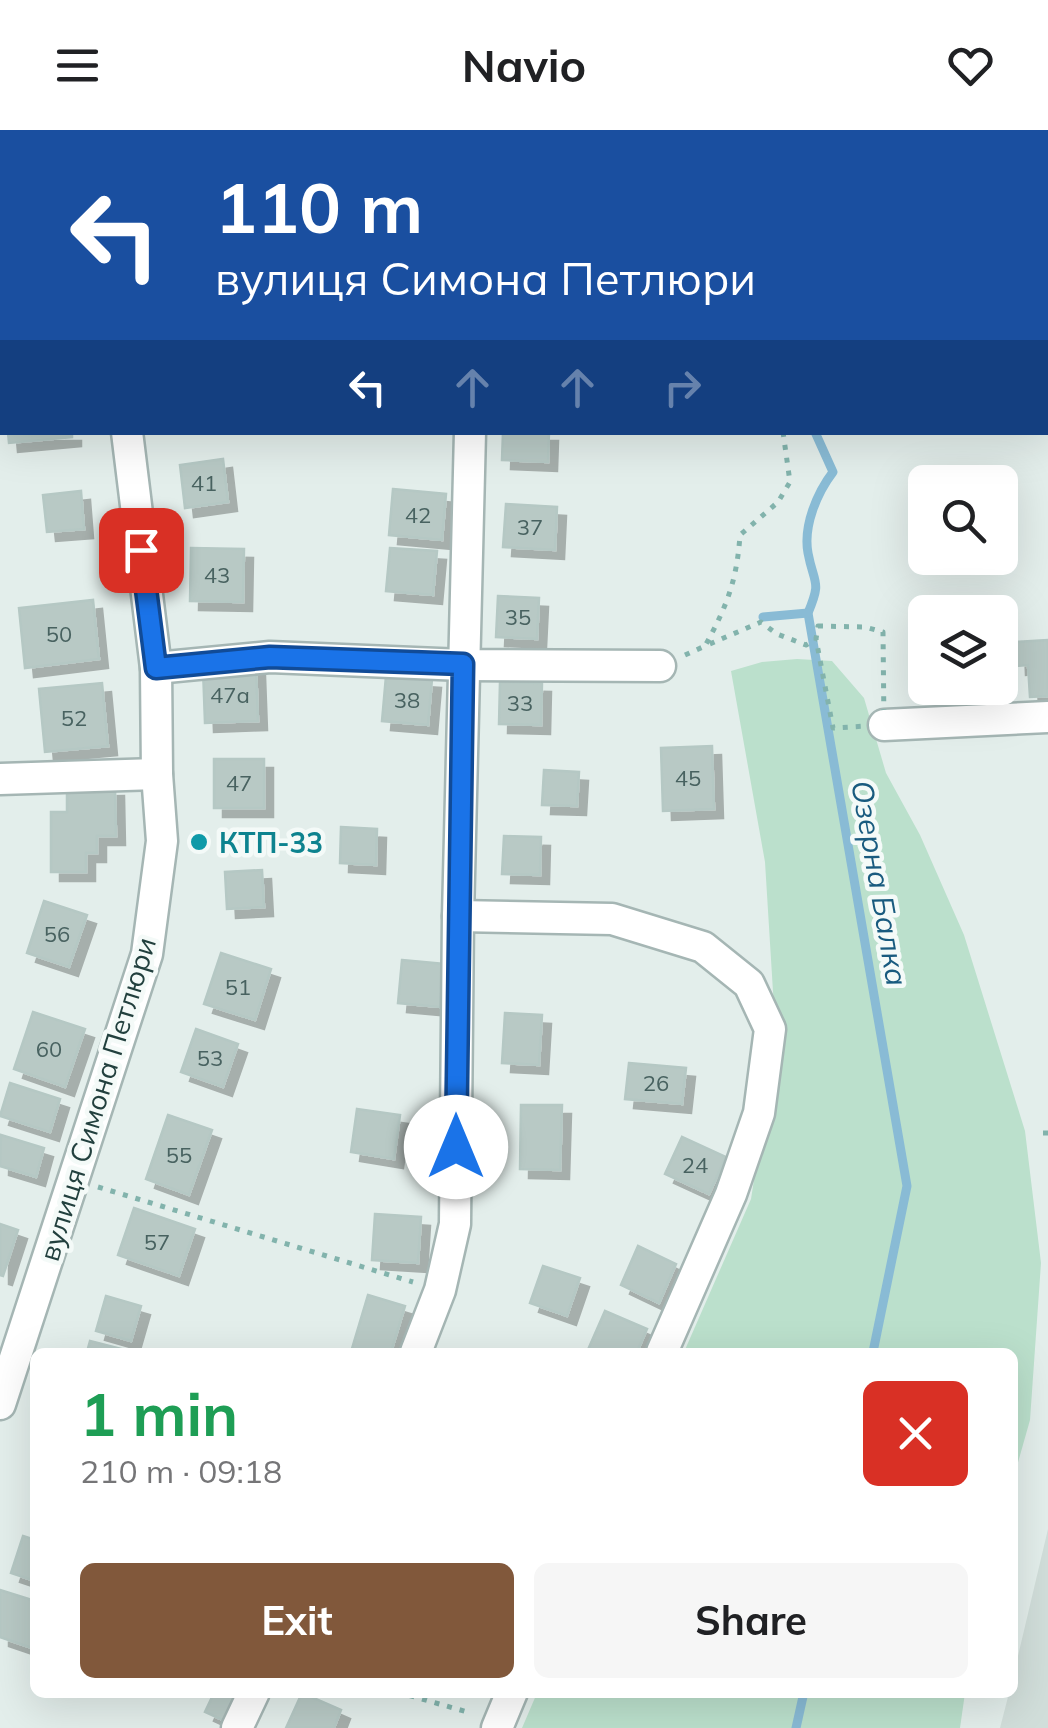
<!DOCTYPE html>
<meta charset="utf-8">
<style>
body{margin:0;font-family:Mulish,sans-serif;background:#f6f6f6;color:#202124;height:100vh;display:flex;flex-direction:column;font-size:38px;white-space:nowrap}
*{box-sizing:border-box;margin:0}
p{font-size:32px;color:#757577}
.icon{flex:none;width:55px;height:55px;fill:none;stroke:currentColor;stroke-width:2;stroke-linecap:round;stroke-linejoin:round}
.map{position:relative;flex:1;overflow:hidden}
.drawer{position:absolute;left:30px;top:1218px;width:988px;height:350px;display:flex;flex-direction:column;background:#fff;border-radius:15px;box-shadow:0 10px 40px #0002}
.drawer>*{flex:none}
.banner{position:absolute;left:0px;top:0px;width:1050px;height:305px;box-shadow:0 10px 40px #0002;background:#1a4fa0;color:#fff;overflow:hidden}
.buttons{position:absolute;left:908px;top:335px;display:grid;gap:20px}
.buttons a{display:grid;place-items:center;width:110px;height:110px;border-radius:15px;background:#fff;box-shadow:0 10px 40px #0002;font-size:50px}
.pin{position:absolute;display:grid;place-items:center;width:85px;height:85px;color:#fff;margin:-42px;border-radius:20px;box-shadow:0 5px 15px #0006}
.me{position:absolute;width:110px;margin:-55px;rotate:0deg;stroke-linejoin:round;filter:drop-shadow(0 0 8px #0008)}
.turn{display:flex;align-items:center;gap:35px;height:210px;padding:0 50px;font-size:45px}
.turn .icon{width:130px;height:130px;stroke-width:2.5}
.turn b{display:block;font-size:70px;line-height:85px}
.lanes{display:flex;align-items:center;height:95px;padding:0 50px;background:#0003;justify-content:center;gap:50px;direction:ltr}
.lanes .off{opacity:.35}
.round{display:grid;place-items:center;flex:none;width:105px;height:105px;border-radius:15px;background:#f6f6f6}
.headline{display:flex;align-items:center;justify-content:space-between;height:170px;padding:0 50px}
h1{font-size:60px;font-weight:700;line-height:75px;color:#1e9e55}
.cta{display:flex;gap:20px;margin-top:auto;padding:20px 50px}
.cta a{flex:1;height:115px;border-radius:15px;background:#81583b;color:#fff;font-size:40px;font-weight:700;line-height:115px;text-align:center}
.cta a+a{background:#f6f6f6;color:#202124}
header{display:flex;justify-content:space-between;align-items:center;height:130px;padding:0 50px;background:#fff;font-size:45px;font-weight:700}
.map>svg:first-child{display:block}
.built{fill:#d1deda}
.green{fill:#bbe0cc}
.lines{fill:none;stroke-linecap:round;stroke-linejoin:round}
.stream{stroke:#89bbd5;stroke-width:9}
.building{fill:#b8c9c5;stroke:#b5c8c4;stroke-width:2.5;filter:url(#shadow)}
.minor-casing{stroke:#a5b6b4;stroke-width:35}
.path{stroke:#82b3ac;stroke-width:5;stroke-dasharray:5 8;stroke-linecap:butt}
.minor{stroke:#fff;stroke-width:30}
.route-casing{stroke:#114b97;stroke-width:25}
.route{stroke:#1a73e8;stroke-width:18}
.culture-dot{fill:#0f9aa8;stroke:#f4faf8;stroke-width:4}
.labels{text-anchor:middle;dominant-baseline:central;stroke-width:9;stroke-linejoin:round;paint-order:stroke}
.number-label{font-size:22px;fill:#486260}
.culture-label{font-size:28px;font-weight:bold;fill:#0d838f;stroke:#f4faf8;text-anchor:start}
.street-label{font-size:28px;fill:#22403e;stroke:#f4faf8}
.water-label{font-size:30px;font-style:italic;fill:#195b7f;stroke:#f4faf8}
</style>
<header><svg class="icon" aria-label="menu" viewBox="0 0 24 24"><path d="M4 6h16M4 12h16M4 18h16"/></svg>Navio<svg class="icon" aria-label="heart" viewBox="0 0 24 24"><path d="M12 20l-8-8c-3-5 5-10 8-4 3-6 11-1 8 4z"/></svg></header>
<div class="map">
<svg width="1048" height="1598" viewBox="0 0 1048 1598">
<defs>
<filter id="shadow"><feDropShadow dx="9" dy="9" stdDeviation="0" flood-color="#0004"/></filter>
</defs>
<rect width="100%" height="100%" fill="#e3eeeb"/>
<!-- built -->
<polygon class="built" points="1048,1399 1048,1598 1000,1598 1009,1563 1012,1562 1013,1547"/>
<!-- green -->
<g class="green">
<polygon points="797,529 832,531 864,568 886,643 920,705 964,805 1025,1001 1041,1133 1030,1290 1013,1350 1012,1222 684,1222 751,1069 776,910 765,732 731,541 762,532"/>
<polygon points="537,1563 537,1562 965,1563 960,1598 522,1598"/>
</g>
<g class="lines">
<!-- stream -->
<g class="stream">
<polyline points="774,0 774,2"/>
<path d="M 815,302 L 833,342 C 817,363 803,396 808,423 C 814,455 822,450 808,483 L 907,1056 L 873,1222"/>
<polyline points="763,487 808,483"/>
<polyline points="796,1598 804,1562"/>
</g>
</g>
<!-- building -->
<g class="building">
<polygon points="8,302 72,302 72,307 9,313"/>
<polygon points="503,302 549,302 548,332 502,330"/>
<polygon points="223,329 228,372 185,378 180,335"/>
<polygon points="393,359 446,364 442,410 389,405"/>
<polygon points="81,361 84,399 47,402 43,365"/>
<polygon points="506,374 557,377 555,420 503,417"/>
<polygon points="191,418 244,419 243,472 190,471"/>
<polygon points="390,418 437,421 433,465 386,461"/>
<polygon points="498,466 539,468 537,509 496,507"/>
<polygon points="93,470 99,529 25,538 19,478"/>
<polygon points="1048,510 1048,566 1030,567 1028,535 1017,536 1016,512"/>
<polygon points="256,537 258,591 205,593 203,539"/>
<polygon points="386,546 432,549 428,595 382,591"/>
<polygon points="500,552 542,553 541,595 499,594"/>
<polygon points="102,553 108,616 45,622 39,559"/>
<polygon points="712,616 714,679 663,681 661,618"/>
<rect x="214" y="629" width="50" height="49"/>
<polygon points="544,640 579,642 577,676 542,675"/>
<polygon points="115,657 116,706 97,706 97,723 86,723 86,742 51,742 51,682 67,682 67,658"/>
<polygon points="341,697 377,699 376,735 340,733"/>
<polygon points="504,706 541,707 540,745 502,744"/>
<polygon points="262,740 264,777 227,779 225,742"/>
<polygon points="44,771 87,785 69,837 27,823"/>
<polygon points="221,823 271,839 255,890 204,874"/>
<polygon points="402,830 444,834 440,877 398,873"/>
<polygon points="33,882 85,899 65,957 14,939"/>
<polygon points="505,883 542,885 539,935 502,933"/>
<polygon points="196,899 238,914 223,957 181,942"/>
<polygon points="629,933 686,938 682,974 625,969"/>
<polygon points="10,953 60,969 50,1002 0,986"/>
<polygon points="521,975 562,975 560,1040 520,1039"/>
<polygon points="357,979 400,985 394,1029 351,1022"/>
<polygon points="168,985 212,1000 189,1065 146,1049"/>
<polygon points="1,1005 44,1018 36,1047 0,1036"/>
<polygon points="682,1007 726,1027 709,1064 665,1044"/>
<polygon points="134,1078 195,1099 179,1146 118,1125"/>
<polygon points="375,1084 421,1087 418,1133 372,1130"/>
<polygon points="0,1094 18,1100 3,1146 0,1145"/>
<polygon points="638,1116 676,1134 659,1173 621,1155"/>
<polygon points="543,1136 580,1148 567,1186 530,1173"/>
<polygon points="368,1165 405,1176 391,1222 351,1222"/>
<polygon points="106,1166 141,1176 131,1211 96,1201"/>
<polygon points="605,1181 647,1199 637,1222 587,1222"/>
<polygon points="90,1211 133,1222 87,1222"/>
<polygon points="23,1406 35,1410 35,1451 11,1443"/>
<polygon points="0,1460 35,1471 35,1519 0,1507"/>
<polygon points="208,1562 237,1562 225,1591 205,1582 213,1565"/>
<polygon points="302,1563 341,1580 334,1598 286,1598"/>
</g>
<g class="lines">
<defs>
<g id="minor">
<polyline points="90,0 90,2"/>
<polyline points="480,2 480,0"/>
<polyline points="156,538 270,527 463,535 660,536"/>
<polyline points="884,595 1048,587"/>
<polyline points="0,649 157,644"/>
<polyline points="458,786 612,789 703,817 749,854 770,899 759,983 731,1064 662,1222"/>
<polyline points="416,1222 440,1160 455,1094 458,786 470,302"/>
<polyline points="0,1274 147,824 162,711 157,644 156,538 127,302"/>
<polyline points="237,1598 254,1562"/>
<polyline points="497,1598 512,1562"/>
</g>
</defs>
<!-- minor casing -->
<use href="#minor" class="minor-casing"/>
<!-- path -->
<g class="path">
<polyline points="714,0 714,2"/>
<path d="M 783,302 L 790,352 L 778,372 L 740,405 C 737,450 727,476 705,516 L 761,492 L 777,504 L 806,515 L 816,509"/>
<polygon points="818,496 865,497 883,502 884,595 833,598 816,509"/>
<polyline points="685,525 705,516"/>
<polyline points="1043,1003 1048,1003"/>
<polyline points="98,1057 413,1152"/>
<polyline points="397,1562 471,1583"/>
</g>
<!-- minor -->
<use href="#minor" class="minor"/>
</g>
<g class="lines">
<defs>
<polyline id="route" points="141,420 156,538 270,527 463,534 456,1017"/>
</defs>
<!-- route casing -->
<use href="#route" class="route-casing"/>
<!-- route -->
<use href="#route" class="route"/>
</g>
<!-- markers -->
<circle class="culture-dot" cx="199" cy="712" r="10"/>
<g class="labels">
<!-- number labels -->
<g class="number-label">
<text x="204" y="353">41</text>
<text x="418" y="385">42</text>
<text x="530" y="397">37</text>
<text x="217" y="445">43</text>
<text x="518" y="487">35</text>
<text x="59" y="504">50</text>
<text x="230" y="565">47а</text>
<text x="407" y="570">38</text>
<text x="520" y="573">33</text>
<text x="74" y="588">52</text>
<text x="688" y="648">45</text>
<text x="239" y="653">47</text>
<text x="57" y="804">56</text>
<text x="238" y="857">51</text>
<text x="49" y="919">60</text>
<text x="210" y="928">53</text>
<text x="656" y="953">26</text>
<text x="179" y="1025">55</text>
<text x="695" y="1035">24</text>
<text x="157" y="1112">57</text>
</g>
<!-- culture labels -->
<g class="culture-label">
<text x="219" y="712">КТП-33</text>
</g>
<!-- street labels -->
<g class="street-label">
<text transform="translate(97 969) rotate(-73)">вулиця Симона Петлюри</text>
</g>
<!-- water labels -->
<g class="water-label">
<text transform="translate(880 753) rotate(80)">Озерна Балка</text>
</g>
</g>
</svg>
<div class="buttons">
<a><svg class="icon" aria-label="search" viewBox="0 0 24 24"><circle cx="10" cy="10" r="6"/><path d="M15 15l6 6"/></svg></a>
<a><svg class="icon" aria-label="layers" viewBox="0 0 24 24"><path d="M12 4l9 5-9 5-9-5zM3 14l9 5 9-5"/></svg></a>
</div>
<div class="pin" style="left:141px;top:420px;background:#d93025"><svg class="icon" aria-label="arrive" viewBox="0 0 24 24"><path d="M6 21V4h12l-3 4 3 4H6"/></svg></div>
<svg class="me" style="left:456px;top:1017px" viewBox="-20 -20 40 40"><circle r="19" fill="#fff"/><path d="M0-13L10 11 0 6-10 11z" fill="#1a73e8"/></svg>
<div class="banner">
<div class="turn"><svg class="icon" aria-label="left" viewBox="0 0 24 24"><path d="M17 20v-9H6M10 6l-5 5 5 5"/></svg><div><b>110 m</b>вулиця Симона Петлюри</div></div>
<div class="lanes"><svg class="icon" aria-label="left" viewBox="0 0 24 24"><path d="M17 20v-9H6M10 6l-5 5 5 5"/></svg><svg class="icon off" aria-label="ahead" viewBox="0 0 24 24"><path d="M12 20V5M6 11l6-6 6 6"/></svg><svg class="icon off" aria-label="ahead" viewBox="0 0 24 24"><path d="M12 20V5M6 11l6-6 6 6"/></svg><svg class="icon off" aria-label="right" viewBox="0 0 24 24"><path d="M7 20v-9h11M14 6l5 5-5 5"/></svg></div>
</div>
<section class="drawer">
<div class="headline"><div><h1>1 min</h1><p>210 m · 09:18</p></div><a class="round" style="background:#d93025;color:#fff"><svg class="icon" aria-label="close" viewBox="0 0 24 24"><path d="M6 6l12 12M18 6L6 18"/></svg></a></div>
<div class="cta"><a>Exit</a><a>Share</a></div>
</section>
</div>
